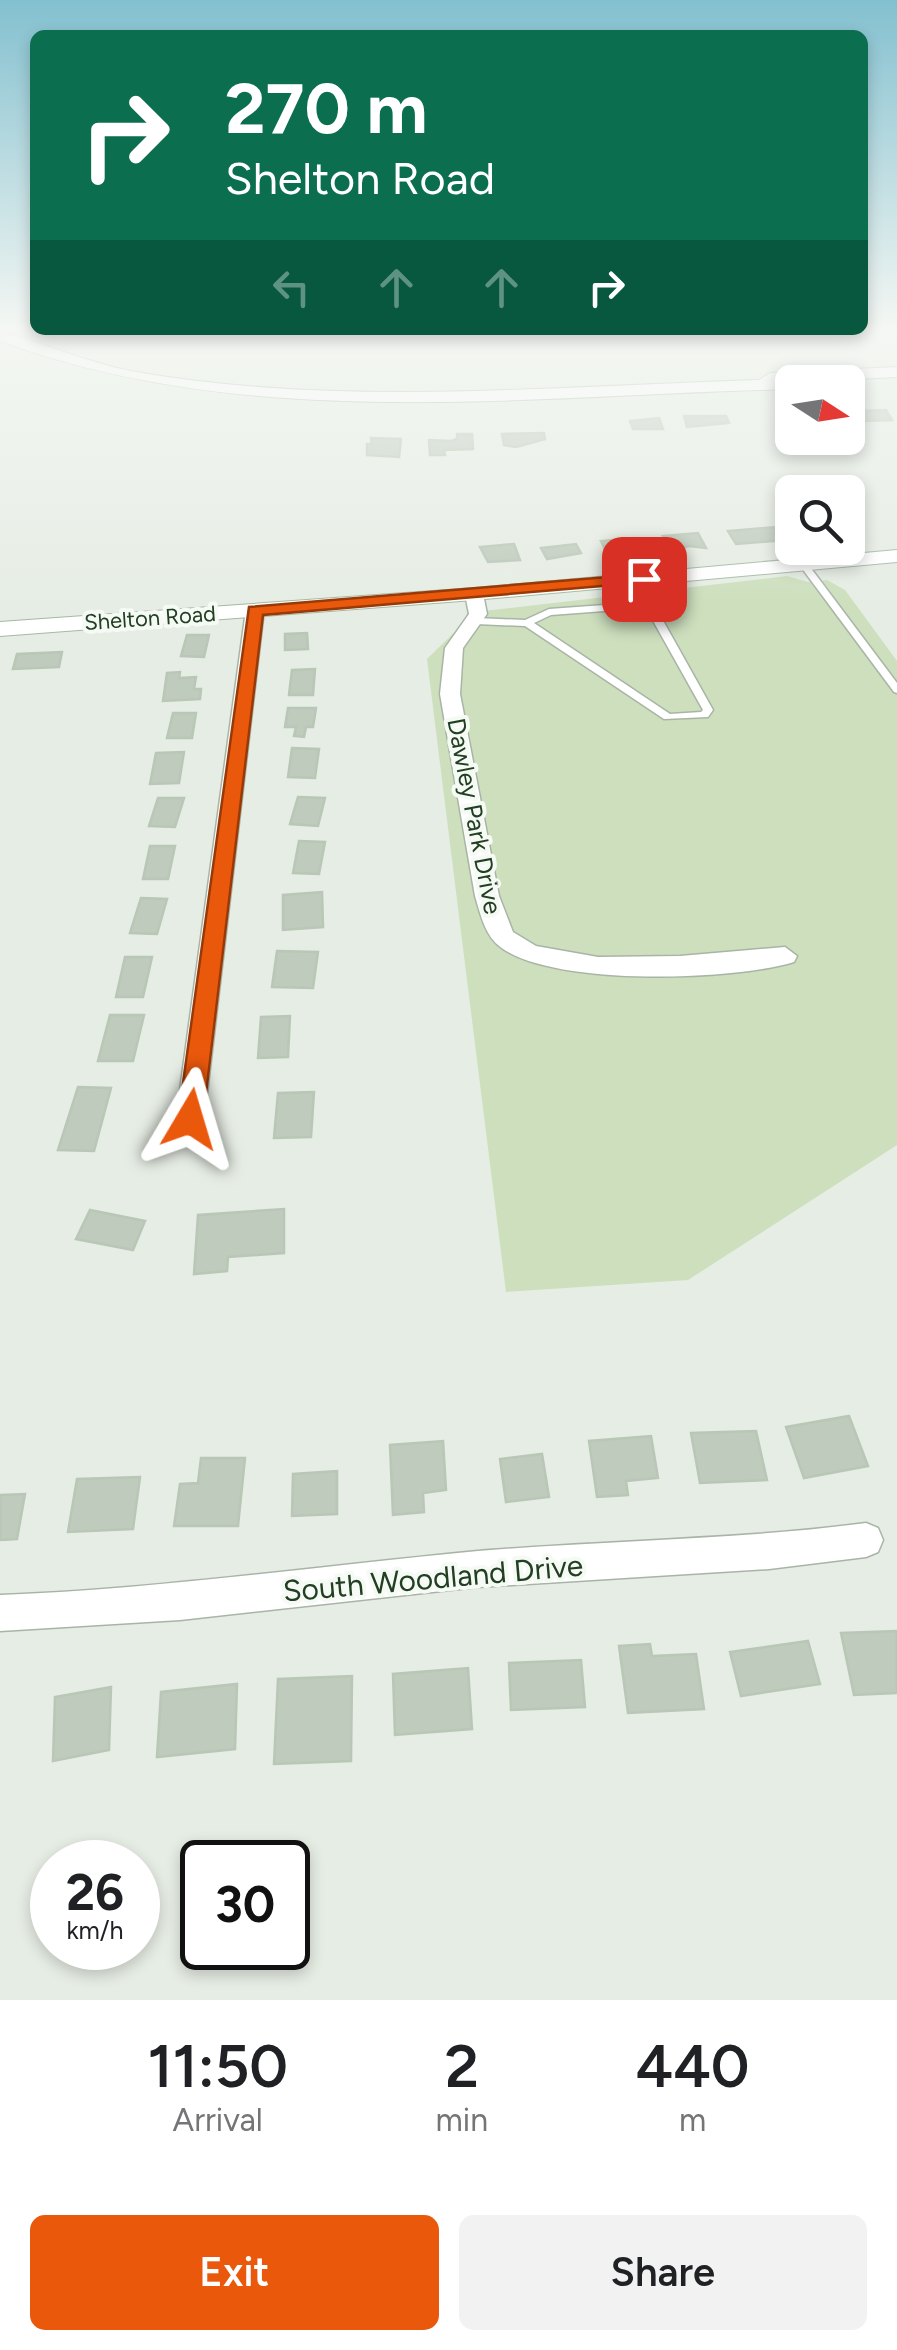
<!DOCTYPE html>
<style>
body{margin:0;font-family:Figtree,sans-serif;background:#f2f2f2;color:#202124;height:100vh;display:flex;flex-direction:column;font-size:38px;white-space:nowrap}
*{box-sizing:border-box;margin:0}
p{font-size:32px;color:#757577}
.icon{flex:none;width:55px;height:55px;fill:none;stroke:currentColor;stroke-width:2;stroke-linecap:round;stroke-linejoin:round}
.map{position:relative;height:2000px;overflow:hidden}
.details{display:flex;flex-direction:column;background:#fff;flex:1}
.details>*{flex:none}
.top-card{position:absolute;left:30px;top:30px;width:838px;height:305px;border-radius:15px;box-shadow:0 5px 15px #0003;background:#0b6e4f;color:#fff;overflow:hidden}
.needle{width:65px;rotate:102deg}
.buttons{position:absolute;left:775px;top:365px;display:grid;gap:20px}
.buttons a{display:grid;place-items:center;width:90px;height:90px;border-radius:15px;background:#fff;box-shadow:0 5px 15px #0003;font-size:50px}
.speed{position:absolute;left:30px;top:1840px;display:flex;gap:20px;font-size:50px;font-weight:700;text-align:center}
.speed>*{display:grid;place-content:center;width:130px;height:130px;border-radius:50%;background:#fff;box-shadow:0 5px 15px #0003;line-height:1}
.speed small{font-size:25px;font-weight:400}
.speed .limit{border:5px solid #111;border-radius:15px;background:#fff;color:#111}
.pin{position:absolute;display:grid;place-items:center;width:85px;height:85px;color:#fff;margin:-42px;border-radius:20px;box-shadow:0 5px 15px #0006}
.me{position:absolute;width:110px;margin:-55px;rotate:7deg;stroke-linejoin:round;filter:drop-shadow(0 0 8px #0008)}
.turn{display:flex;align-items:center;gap:35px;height:210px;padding:0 30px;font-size:45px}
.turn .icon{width:130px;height:130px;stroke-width:2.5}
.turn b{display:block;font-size:70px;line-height:85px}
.lanes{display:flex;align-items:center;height:95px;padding:0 30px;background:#0003;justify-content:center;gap:50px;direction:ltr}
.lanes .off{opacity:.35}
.eta{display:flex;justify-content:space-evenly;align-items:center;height:170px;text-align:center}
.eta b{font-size:60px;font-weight:600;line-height:70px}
.action{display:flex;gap:20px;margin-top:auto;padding:20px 30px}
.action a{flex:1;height:115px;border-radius:15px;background:#ea580c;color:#fff;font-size:40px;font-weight:600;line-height:115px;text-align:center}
.action a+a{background:#f2f2f2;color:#202124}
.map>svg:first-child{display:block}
.green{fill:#cddfbd}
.building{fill:#bfcbbc;stroke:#b9c7b6;stroke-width:2.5}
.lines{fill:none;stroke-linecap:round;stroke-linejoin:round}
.lane-casing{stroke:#a8b5a6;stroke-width:3}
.street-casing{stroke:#a8b5a6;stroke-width:3}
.secondary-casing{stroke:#a4b9a2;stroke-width:2}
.lane{fill:#fff;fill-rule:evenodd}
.street{fill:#fff;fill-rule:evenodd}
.secondary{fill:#fff;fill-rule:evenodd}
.route{fill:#ea580c;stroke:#983908;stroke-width:2.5}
.labels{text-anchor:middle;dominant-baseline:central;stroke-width:8;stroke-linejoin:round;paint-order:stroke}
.far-street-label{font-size:22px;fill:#233f23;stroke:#f6faf5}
.street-label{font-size:25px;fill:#233f23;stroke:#f6faf5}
.near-street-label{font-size:30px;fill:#233f23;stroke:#f6faf5}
</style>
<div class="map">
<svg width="897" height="2000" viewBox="0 0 897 2000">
<rect width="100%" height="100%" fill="#e6ede4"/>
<!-- green -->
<polygon class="green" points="787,576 808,582 827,580 845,590 897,661 897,1145 688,1280 506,1292 427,659 465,622 467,613"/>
<!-- building -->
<g class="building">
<polygon points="886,410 892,420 863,421 857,411"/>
<polygon points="684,416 726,416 729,423 687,427"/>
<polygon points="659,418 663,429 633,429 630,421"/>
<polygon points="544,433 545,439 516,447 504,445 502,434"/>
<polygon points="457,434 472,434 473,449 444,450 445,455 430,455 429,440 451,441 457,439"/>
<polygon points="371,438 401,439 399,457 367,455 367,444 372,444"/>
<polygon points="777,527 785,540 736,544 728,531"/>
<polygon points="698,533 706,548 689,546 674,550 663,536"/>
<polygon points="635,538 643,555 607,553 601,541"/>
<polygon points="514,544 520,560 488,562 480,547"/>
<polygon points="576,544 581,553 547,559 541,548"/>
<polygon points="307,633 308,649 285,650 285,634"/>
<polygon points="187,635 209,635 204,657 181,656"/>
<polygon points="62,652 59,667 13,669 17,654"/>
<polygon points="315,669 313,695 289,695 292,670"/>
<polygon points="180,672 179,678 196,677 194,689 201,689 200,699 163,701 167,673"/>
<polygon points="288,708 316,708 313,727 306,727 304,737 294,736 296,727 285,727"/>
<polygon points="173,713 196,713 192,738 167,738"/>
<polygon points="292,748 319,749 315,778 288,777"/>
<polygon points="184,752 179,783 150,784 156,753"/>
<polygon points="298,797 325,798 318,826 290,824"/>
<polygon points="158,798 184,798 175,827 149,826"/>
<polygon points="299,841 325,842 319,874 293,873"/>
<polygon points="150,846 175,846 168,879 143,879"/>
<polygon points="322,892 323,927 283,930 283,895"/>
<polygon points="141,898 167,899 157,934 130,933"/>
<polygon points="277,951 318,952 313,988 272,987"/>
<polygon points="125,957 152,957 143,997 116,997"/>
<polygon points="110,1015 144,1015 133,1061 98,1061"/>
<polygon points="290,1016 288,1057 258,1058 261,1017"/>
<polygon points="78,1087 111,1088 94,1151 58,1150"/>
<polygon points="314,1092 311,1137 274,1138 278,1093"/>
<polygon points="284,1209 284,1253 228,1257 227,1271 194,1274 198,1215"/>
<polygon points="90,1210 145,1221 133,1250 76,1239"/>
<polygon points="849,1416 868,1466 804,1478 786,1427"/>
<polygon points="756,1431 767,1480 700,1483 691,1433"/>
<polygon points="651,1436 658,1478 626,1481 628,1495 597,1497 589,1441"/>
<polygon points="443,1441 446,1490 423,1493 424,1512 393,1515 390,1445"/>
<polygon points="542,1454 549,1497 506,1502 500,1459"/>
<polygon points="201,1458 245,1458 238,1526 174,1526 180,1484 198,1483"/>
<polygon points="337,1471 337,1514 292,1516 293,1474"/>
<polygon points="140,1477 133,1529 68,1532 77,1479"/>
<polygon points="25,1494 17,1539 0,1540 0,1495"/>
<polygon points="897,1631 897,1693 854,1695 841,1633"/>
<polygon points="808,1641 820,1684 741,1696 730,1652"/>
<polygon points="650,1644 652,1656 696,1654 704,1709 628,1713 619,1646"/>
<polygon points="581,1660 585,1707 511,1710 509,1663"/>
<polygon points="468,1668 472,1729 395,1735 393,1674"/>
<polygon points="352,1676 351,1761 274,1764 278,1679"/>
<polygon points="237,1684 235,1749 157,1757 161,1692"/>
<polygon points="111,1687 109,1750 53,1761 55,1697"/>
</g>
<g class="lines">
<defs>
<g id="lane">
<polygon points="801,563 807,563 897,683 897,693 894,692 801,567"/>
<path d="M 646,602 L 656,608 L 713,710 L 708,717 L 664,719 L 525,626 L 476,624 L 471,621 L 476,618 L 525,620 L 549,609 ZM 644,608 L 647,610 L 703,710 L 701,712 L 670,714 L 534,623 L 551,615 Z"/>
</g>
<g id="street">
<path d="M 474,589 L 483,594 L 487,614 L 463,648 L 460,694 L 499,896 L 513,932 L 536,946 L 598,957 L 680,956 L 785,947 L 797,956 L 794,962 C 733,981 547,987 498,945 C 484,933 480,912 475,896 L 440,694 L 445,648 L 469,614 L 465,594 Z"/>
<polygon points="255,605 264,610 204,1119 200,1127 190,1130 180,1127 176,1119 246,610"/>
<path d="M 866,1523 L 878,1528 L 883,1540 L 878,1552 L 866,1557 L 769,1569 L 478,1587 L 180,1620 L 0,1631 L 0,1595 C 160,1589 319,1566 478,1551 C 608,1540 737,1540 866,1523 Z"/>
</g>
<g id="secondary">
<path d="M 0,331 C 44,343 85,362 131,371 C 336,408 551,386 759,380 L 770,373 L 897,367 L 897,377 L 799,382 L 792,382 L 792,389 L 759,390 C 507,398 241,430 0,341 Z"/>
<polygon points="897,550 897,562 474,600 0,636 0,622 474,588"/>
</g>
</defs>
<!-- lane casing -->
<use href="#lane" class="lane-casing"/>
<!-- street casing -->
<use href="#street" class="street-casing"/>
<!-- secondary casing -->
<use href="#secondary" class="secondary-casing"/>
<!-- lane -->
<use href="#lane" class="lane"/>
<!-- street -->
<use href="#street" class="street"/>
<!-- secondary -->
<use href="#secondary" class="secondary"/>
</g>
<!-- sky -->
<linearGradient id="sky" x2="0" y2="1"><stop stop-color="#83c0cf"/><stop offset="0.54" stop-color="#f4f7f3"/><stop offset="1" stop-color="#f4f7f3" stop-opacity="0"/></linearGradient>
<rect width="897" height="606" fill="url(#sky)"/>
<!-- route -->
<polygon class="route" points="644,574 651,579 649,582 263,615 203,1119 199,1126 190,1129 182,1126 178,1119 249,607"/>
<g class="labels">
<!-- far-street labels -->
<g class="far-street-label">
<text transform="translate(150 618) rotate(-4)">Shelton Road</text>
</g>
<!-- street labels -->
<g class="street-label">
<text transform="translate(475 816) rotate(79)">Dawley Park Drive</text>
</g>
<!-- near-street labels -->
<g class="near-street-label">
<text transform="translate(433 1578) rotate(-5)">South Woodland Drive</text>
</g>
</g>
</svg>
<div class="buttons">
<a><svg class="needle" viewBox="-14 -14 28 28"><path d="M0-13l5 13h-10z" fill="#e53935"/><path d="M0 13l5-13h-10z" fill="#757577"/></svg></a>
<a><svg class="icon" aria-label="search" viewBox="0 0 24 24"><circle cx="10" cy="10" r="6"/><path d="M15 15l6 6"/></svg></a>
</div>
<div class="speed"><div>26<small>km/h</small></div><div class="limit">30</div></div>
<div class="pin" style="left:644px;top:579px;background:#d93025"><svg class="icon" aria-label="arrive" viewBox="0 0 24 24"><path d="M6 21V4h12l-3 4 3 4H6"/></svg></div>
<svg class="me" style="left:190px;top:1119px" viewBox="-20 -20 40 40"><path d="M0-17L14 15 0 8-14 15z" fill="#ea580c" stroke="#fff" stroke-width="4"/></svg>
<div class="top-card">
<div class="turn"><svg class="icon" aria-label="right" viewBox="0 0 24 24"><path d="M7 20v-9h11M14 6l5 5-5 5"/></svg><div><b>270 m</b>Shelton Road</div></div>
<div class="lanes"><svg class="icon off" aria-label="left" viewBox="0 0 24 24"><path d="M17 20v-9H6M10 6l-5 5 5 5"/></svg><svg class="icon off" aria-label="ahead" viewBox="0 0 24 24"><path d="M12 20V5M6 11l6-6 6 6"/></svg><svg class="icon off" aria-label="ahead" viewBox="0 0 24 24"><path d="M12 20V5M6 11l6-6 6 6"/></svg><svg class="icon" aria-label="right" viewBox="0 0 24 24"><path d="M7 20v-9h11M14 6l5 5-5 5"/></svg></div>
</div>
</div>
<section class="details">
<div class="eta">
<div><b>11:50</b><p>Arrival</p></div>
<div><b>2</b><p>min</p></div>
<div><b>440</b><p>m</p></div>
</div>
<div class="action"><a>Exit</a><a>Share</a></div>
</section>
